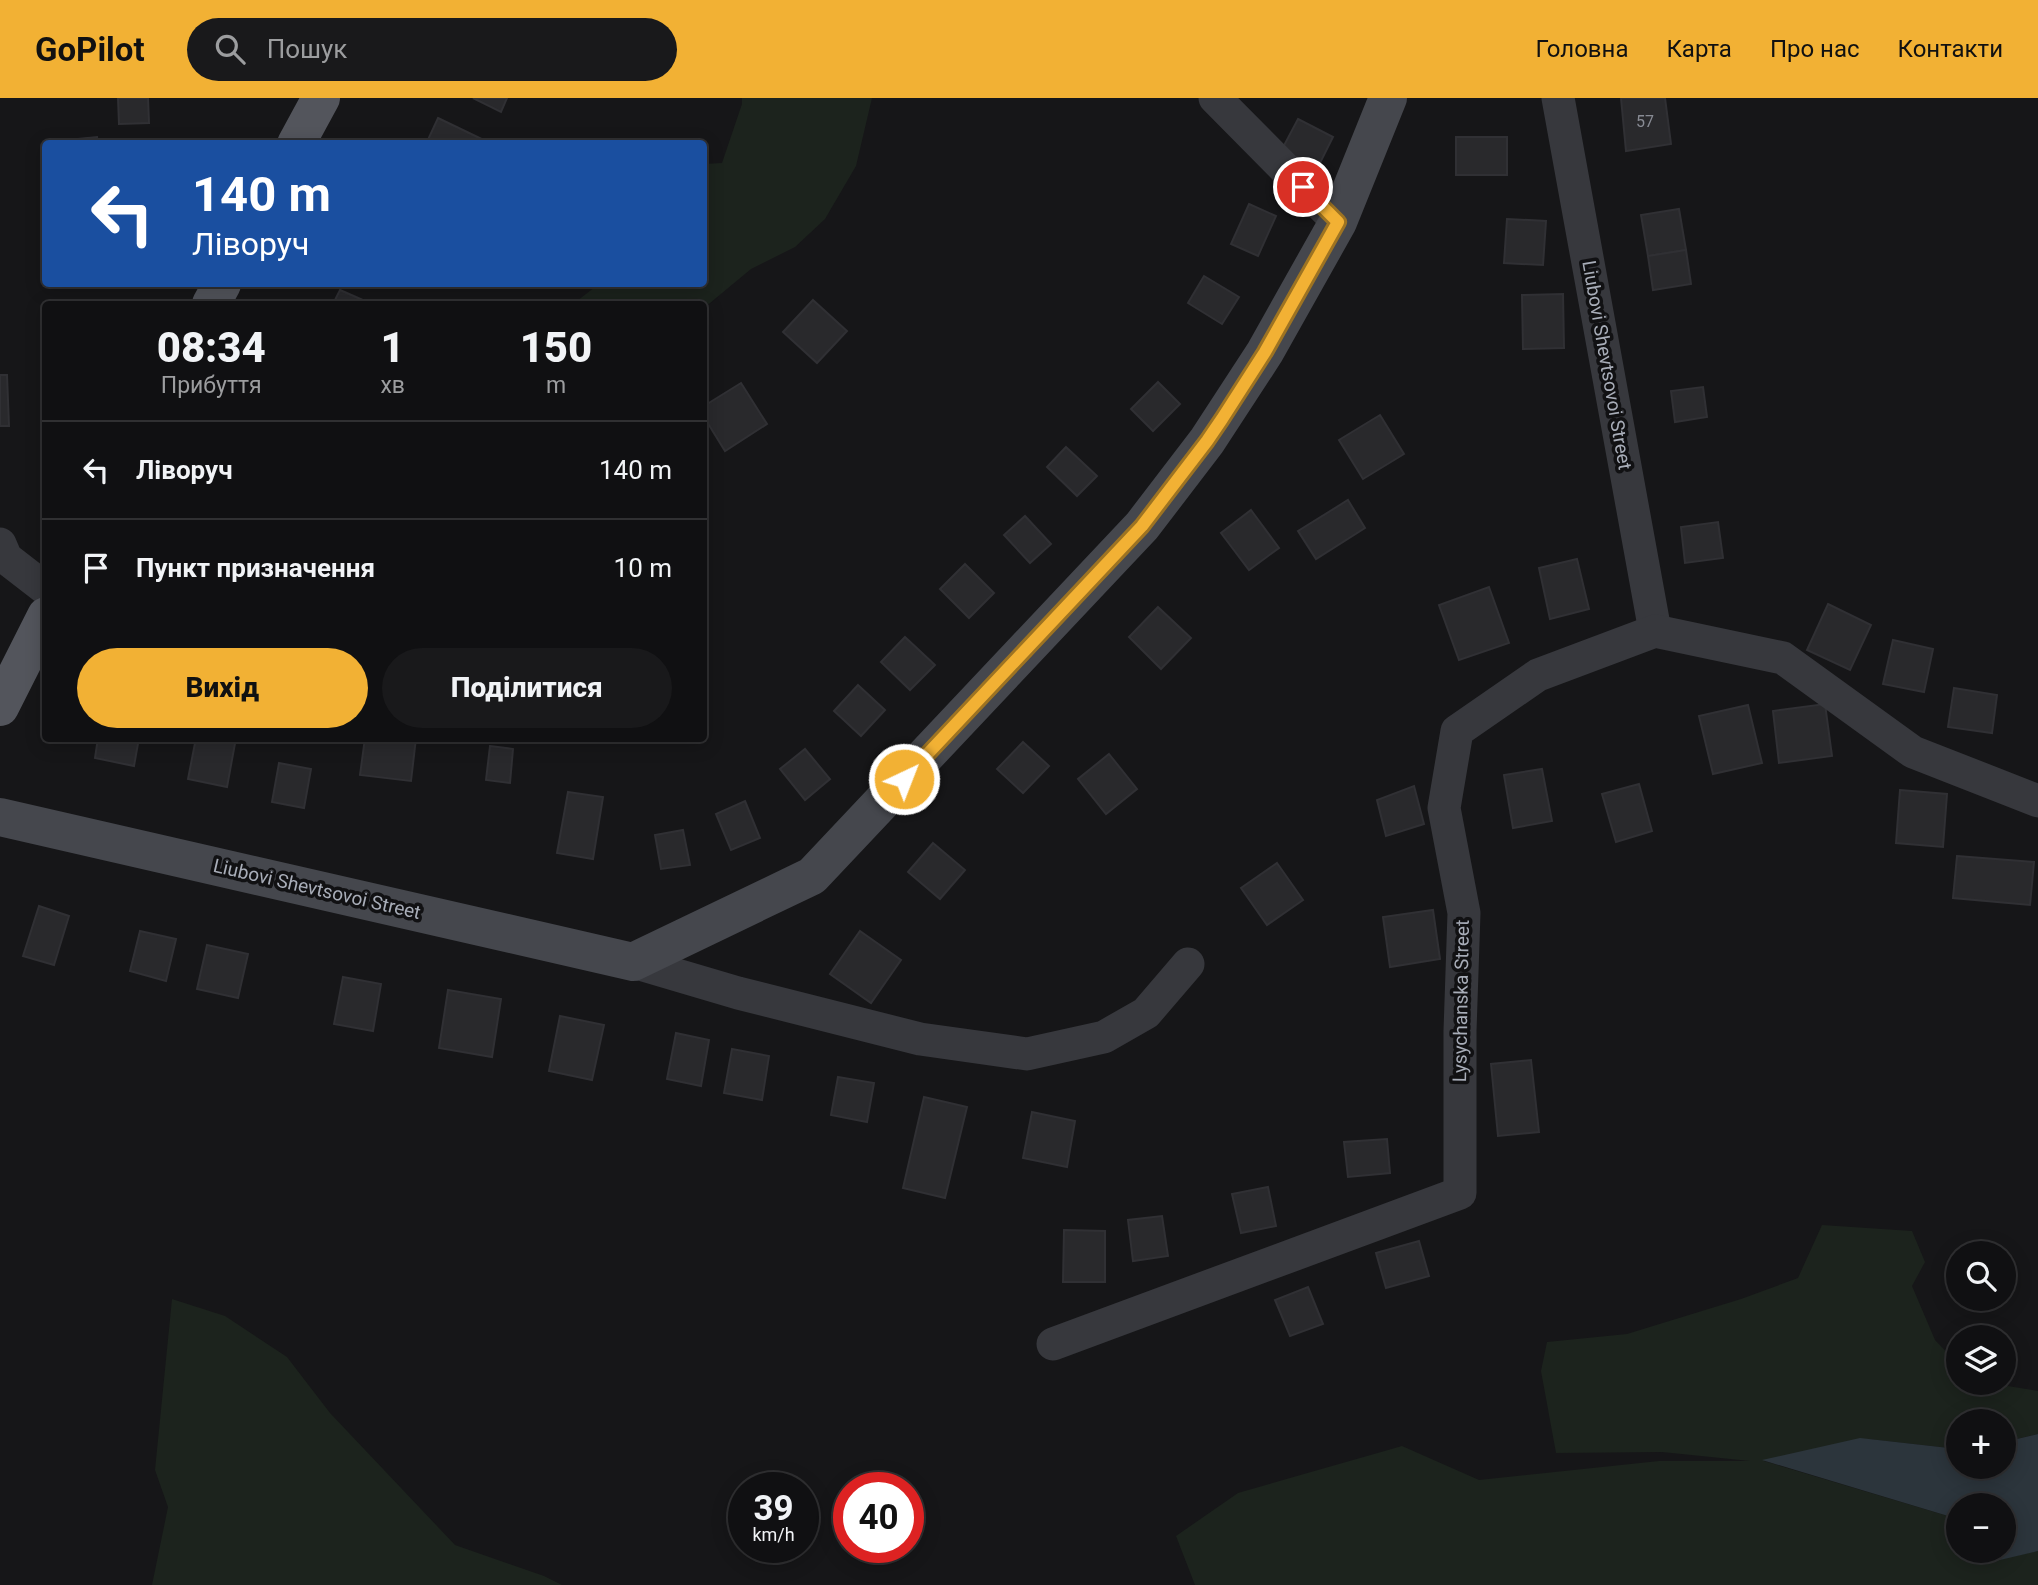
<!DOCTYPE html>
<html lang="uk">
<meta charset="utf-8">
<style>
body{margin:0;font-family:Roboto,sans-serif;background:#19191b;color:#f1f3f6;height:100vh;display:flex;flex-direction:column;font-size:26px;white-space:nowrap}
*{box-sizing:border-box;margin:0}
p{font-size:23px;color:#9c9d9f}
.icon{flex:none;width:38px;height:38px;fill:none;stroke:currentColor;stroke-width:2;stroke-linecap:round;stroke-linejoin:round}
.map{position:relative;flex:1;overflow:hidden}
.sheet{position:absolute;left:42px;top:203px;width:665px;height:441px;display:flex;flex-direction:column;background:#101012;border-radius:7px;box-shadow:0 4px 18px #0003,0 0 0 2px #303032}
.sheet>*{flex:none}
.guide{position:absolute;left:42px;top:42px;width:665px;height:147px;border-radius:7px;box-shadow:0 4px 18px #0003,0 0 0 2px #303032;background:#1a4fa0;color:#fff;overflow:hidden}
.fabs{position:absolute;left:1946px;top:1143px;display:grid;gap:14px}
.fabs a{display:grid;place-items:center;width:70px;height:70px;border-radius:50%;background:#101012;box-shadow:0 4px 18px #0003,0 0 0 2px #303032;font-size:35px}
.speed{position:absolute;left:728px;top:1374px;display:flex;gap:14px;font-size:35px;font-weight:700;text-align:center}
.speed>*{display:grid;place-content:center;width:91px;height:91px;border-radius:50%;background:#101012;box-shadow:0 4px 18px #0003,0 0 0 2px #303032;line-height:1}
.speed small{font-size:18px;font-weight:400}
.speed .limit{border:10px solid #d22;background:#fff;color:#111}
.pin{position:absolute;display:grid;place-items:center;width:60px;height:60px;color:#fff;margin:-30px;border:4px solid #fff;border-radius:50%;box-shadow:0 2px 7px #0007}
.me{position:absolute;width:77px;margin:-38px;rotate:43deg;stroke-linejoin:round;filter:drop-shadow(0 0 5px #0008)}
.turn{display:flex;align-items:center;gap:24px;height:147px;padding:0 35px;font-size:32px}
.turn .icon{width:91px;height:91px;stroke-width:2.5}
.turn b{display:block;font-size:49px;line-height:60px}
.eta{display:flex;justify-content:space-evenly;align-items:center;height:119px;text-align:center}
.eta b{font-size:42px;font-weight:800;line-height:49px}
.button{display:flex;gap:14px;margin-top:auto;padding:14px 35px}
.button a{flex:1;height:80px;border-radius:42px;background:#f2b134;color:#111;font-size:28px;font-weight:800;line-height:80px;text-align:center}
.button a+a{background:#19191b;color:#f1f3f6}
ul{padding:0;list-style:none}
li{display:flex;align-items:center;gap:21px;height:98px;padding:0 35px;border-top:2px solid #303032}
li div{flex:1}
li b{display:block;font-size:26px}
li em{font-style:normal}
header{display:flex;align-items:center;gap:42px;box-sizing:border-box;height:98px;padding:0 35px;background:#f2b134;color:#111}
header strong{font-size:33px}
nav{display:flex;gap:38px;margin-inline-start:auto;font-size:24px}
.search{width:490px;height:63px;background:#19191b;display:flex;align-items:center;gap:18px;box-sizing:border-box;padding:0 24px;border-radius:38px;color:#9c9d9f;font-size:26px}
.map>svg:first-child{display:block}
.green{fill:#1c231d}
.water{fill:#2c353c}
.building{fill:#29292c;stroke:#303034;stroke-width:2}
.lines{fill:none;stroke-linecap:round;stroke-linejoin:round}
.street{stroke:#37383d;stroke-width:33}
.secondary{stroke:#45474d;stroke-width:38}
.primary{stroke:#53555c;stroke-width:38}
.route-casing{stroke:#9d7322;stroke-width:18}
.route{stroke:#f2b134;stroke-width:12}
.labels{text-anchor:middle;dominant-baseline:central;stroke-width:7;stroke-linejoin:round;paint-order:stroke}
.number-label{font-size:16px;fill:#888b94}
.street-label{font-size:19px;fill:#a8adb8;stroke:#111113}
</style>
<header>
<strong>GoPilot</strong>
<div class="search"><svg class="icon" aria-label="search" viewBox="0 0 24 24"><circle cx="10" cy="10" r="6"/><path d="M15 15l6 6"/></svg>Пошук</div>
<nav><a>Головна</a><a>Карта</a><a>Про нас</a><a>Контакти</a></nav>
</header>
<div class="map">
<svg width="2038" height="1487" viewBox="0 0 2038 1487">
<rect width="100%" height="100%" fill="#161618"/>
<!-- green -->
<g class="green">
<polygon points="742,0 872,0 856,68 825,121 795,149 751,171 704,210 704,206 573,206 599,186 704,186 704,66 722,65 742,6"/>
<polygon points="1822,1127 1912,1133 1925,1164 1912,1188 1935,1242 1958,1266 1958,1284 1989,1285 2038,1293 2038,1336 2004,1344 2004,1323 1958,1323 1958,1351 1867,1341 1764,1363 1958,1421 1958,1452 1982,1453 1987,1464 2038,1453 2038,1487 1195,1487 1176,1438 1238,1395 1402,1348 1479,1382 1659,1363 1750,1363 1662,1354 1556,1355 1541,1273 1547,1244 1627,1236 1741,1201 1798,1180"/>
<polygon points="172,1201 225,1218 287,1259 330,1315 455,1447 544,1478 562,1487 152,1487 168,1409 155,1372"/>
</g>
<!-- water -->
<polygon class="water" points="2038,1336 2038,1453 1987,1465 1982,1453 2004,1452 2004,1407 1958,1407 1958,1421 1762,1362 1860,1340 1958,1351 1958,1368 2004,1368 2004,1344"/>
<!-- building -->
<g class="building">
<polygon points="118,0 148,0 149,25 119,26"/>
<polygon points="473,0 507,0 501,14"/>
<polygon points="1621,0 1665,0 1671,46 1626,53"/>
<polygon points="438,20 492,46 426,46"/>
<polygon points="1298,21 1333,39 1316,73 1280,55"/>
<polygon points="97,39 98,46 47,46 47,44"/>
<rect x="1456" y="39" width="51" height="38"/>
<polygon points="1249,106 1276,118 1258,158 1231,146"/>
<polygon points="1679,111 1686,152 1648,158 1641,117"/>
<polygon points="1507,121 1546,123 1543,167 1504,165"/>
<polygon points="1686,152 1691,186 1653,192 1648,158"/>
<polygon points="1204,178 1239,199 1222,226 1188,205"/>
<polygon points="340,192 372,206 333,206"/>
<polygon points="1563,196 1564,250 1523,251 1522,197"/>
<polygon points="813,202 847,233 817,265 783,234"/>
<polygon points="0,277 7,277 9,328 0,328"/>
<polygon points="1158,284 1180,306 1153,333 1131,311"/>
<polygon points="741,285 767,326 725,353 704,319 704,308"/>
<polygon points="1703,289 1707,319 1675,324 1671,293"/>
<polygon points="1380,317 1404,356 1363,381 1339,342"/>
<polygon points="1066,349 1097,378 1077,398 1047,369"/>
<polygon points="1348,402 1365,430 1316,461 1298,433"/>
<polygon points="1251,412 1279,450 1249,472 1221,435"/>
<polygon points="1025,418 1051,446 1030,465 1004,437"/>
<polygon points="1718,424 1723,460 1685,465 1681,429"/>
<polygon points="1577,461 1589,511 1550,521 1539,470"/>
<polygon points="965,466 994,495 969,520 940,491"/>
<polygon points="1489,489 1509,545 1459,562 1439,507"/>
<polygon points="1828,506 1871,527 1850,572 1807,552"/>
<polygon points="1158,509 1191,540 1161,571 1129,539"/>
<polygon points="905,539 935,567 910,592 881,564"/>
<polygon points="1893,542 1933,551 1924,594 1883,586"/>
<polygon points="858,587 885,612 861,638 834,613"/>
<polygon points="1954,590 1997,597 1992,635 1948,629"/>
<polygon points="1825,606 1832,658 1779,665 1773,613"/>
<polygon points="1748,607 1762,665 1713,676 1699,618"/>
<polygon points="98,640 139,640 134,668 95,660"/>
<polygon points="196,640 236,640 227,689 188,681"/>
<polygon points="365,640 416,640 411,683 360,677"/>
<polygon points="1023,644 1049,668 1023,695 997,671"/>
<polygon points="490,648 513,651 510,685 486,682"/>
<polygon points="805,651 830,681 805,702 780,671"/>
<polygon points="1109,656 1137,691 1106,716 1078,681"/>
<polygon points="279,665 311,671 304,710 272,704"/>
<polygon points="1542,671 1552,723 1513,730 1504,677"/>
<polygon points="1639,686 1652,733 1616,744 1602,696"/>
<polygon points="1414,688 1424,726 1386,738 1377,702"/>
<polygon points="1900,692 1947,696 1943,749 1896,745"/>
<polygon points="568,694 603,699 593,761 557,755"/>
<polygon points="745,703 760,740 731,752 716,716"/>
<polygon points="683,732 690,767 661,771 655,737"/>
<polygon points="933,745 965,772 940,801 908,774"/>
<polygon points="1957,758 2034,764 2030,807 1953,800"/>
<polygon points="1277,765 1303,802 1267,827 1241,790"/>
<polygon points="39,808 69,818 54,867 23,858"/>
<polygon points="1433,812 1440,861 1390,869 1383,819"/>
<polygon points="140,833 176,841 166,883 130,873"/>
<polygon points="860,833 901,862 871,905 830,876"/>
<polygon points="207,847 248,856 238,900 197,891"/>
<polygon points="343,879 381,886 373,933 334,926"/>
<polygon points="448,892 501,901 492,959 439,950"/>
<polygon points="560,918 604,927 592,982 549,973"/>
<polygon points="676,935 709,942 701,988 667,981"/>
<polygon points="732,951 769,958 762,1002 724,995"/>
<polygon points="1531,962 1539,1034 1498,1038 1491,966"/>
<polygon points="838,979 874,985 867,1024 831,1017"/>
<polygon points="924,999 967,1009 945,1100 903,1090"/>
<polygon points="1032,1014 1075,1023 1067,1069 1023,1060"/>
<polygon points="1387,1041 1390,1075 1348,1079 1344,1044"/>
<polygon points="1268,1089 1276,1128 1241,1135 1232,1096"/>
<polygon points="1162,1118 1168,1158 1133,1163 1128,1122"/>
<polygon points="1064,1132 1105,1133 1105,1184 1063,1184"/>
<polygon points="1419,1143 1429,1178 1386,1190 1376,1155"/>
<polygon points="1308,1189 1323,1226 1290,1238 1275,1202"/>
</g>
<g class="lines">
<!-- street -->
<g class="street">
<polyline points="1215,0 1338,124"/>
<polyline points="1558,0 1655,533"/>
<polyline points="0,446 6,460 46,491"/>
<polyline points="633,864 738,895 920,941 1027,956 1104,939 1146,915 1188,866"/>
<polyline points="1053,1246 1460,1095 1460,933 1464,815 1444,710 1457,633 1538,577 1655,533 1783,560 1913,654 2038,703"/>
</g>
<!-- secondary -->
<polyline class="secondary" points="0,719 633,864 812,778 1142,428 1207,343 1265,254 1338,124 1388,0"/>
<!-- primary -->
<g class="primary">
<polyline points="296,46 321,0"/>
<polyline points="211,206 222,186"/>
<polyline points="0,609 46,518"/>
</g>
</g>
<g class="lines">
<defs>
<polyline id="route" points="904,681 1142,428 1207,343 1222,321 1265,254 1338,124 1303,89"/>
</defs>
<!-- route casing -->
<use href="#route" class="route-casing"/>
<!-- route -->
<use href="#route" class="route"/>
</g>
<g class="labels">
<!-- number labels -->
<g class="number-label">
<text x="1645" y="23">57</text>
</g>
<!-- street labels -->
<g class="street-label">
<text transform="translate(1607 267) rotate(80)">Liubovi Shevtsovoi Street</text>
<text transform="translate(317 791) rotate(13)">Liubovi Shevtsovoi Street</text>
<text transform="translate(1461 903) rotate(-89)">Lysychanska Street</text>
</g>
</g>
</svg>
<div class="fabs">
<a><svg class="icon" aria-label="search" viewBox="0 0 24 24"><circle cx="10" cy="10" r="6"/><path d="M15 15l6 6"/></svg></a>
<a><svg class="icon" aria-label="layers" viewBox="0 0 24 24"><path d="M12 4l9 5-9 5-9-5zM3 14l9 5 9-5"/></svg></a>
<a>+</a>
<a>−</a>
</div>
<div class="speed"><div>39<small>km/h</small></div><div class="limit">40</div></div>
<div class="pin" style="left:1303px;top:89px;background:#d93025"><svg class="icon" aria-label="arrive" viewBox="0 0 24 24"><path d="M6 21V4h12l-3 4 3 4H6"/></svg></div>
<svg class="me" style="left:904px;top:681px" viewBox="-20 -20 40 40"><circle r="17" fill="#f2b134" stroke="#fff" stroke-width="3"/><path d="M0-11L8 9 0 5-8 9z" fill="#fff"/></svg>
<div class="guide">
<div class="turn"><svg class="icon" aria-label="left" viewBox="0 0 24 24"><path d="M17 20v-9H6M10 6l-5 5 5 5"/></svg><div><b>140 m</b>Ліворуч</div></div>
</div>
<section class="sheet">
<div class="eta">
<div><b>08:34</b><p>Прибуття</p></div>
<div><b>1</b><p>хв</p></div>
<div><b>150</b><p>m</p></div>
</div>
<ul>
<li><svg class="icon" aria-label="left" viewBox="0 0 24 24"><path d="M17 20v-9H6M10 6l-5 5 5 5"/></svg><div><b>Ліворуч</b></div><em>140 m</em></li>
<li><svg class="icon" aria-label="arrive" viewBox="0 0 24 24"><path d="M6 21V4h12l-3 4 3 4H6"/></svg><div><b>Пункт призначення</b></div><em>10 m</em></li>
</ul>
<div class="button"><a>Вихід</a><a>Поділитися</a></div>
</section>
</div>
